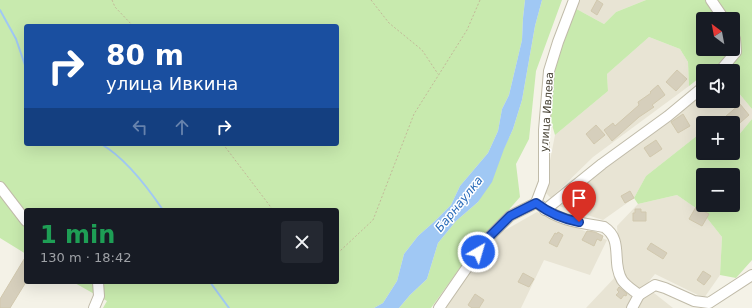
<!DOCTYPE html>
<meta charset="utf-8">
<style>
body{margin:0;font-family:"DejaVu Sans",sans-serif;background:#242831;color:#f1f3f6;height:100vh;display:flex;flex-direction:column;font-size:15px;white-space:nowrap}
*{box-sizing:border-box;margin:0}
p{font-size:13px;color:#9ea1a6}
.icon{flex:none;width:22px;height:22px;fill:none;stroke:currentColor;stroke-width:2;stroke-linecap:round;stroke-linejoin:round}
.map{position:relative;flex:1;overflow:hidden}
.sheet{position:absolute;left:24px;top:208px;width:315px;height:76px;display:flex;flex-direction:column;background:#171b24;border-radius:4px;box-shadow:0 4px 16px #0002}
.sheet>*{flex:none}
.top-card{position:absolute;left:24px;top:24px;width:315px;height:122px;border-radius:4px;box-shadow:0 4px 16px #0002;background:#1a4fa0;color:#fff;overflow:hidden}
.needle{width:26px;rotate:328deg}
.controls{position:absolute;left:696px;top:12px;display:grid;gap:8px}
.controls a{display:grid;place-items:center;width:44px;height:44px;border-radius:4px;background:#171b24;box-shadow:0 4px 16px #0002;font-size:20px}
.pin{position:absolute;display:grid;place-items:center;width:34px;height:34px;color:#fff;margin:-41px -17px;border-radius:50% 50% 50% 0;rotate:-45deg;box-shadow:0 0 4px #0007}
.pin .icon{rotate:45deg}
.me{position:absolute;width:44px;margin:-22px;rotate:38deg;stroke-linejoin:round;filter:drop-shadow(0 0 3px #0008)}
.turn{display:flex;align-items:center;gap:14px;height:84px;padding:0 16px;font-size:18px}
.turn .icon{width:52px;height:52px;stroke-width:2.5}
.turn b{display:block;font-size:28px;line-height:34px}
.lanes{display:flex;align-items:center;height:38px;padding:0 16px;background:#0003;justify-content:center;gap:20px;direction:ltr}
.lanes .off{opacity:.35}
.round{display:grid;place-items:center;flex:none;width:42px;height:42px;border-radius:4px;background:#242831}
.head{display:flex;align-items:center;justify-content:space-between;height:68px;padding:0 16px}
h1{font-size:24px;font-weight:600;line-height:30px;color:#1e9e55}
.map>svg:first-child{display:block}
.residential{fill:#e8e4d4}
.green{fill:#c8eaae;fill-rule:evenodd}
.water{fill:#a0c8f4}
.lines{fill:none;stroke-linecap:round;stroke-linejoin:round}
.stream{stroke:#a0c8f4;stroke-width:2}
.building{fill:#d6cfbc;stroke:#d1c8ae}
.minor-casing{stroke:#c0bba9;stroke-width:12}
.path{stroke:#c3b999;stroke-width:1;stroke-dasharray:2 2;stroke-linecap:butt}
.minor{stroke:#fff;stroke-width:10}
.route-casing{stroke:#184099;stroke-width:10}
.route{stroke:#2563eb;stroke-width:7}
.labels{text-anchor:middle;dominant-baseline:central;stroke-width:3;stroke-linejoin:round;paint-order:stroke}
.street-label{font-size:11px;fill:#484335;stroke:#fff}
.water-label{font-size:12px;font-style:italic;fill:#296bb9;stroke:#fff}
</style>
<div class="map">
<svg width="752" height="308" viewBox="0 0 752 308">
<rect width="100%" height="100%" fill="#f4f2e7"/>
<!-- residential -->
<g class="residential">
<polygon points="574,0 646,0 616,12 604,24 571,6"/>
<polygon points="649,37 680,49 688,62 689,86 593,157 551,198 544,191 555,135 608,91 607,74"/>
<polygon points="733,86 752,109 752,119 733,142 733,123 703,123 703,131 646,176 634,198 603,220 559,206 604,165 703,91 703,101 733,101"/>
<polygon points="677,195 703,213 722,237 720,275 704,298 655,274 645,286 673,308 586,308 620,272 617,226 638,204"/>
<polygon points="537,212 607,240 590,275 544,260 521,308 444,308 500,233"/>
</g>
<!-- green -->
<g class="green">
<path d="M 0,0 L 525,0 L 523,18 L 522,40 L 509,95 L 502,109 L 498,131 L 488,153 L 460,186 L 451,205 L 435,221 L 418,236 L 404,254 L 397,281 L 383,303 L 374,308 L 103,308 L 107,301 L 73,282 L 337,282 L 337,210 L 26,210 L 26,254 L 0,238 ZM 26,26 L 337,26 L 337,144 L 26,144 Z"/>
<polygon points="542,0 562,0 536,71 529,139 516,164 520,197 470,254 431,308 399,308 410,295 427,279 438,243 456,221 478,202 513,129 522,100 535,26"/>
<path d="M 646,0 L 752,0 L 752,109 L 733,86 L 733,71 L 721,71 L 716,65 L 708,71 L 703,71 L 703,75 L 689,86 L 688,62 L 680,49 L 649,37 L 607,74 L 608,91 L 555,135 L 549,115 L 551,65 L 571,6 L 604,24 L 616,12 ZM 703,19 L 733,19 L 733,49 L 703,49 Z"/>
<path d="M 752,119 L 752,260 L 736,278 L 720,275 L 722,237 L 703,213 L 677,195 L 638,204 L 634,198 L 646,176 L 703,131 L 703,153 L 733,153 L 733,142 ZM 703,175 L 733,175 L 733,205 L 703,205 Z"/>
</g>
<!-- water -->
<polygon class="water" points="525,0 542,0 535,26 522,100 513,129 504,149 492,182 478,202 456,221 438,243 427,279 410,295 399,308 374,308 383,303 397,281 404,254 418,236 435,221 451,205 460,186 488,153 498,131 502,109 509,95 522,40 523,18"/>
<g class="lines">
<!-- stream -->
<g class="stream">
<polyline points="0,10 16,39 26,68"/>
<path d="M 101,144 C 124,157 148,188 163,210"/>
<polyline points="210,282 229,308"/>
</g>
</g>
<!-- building -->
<g class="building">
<polygon points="597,0 603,4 597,15 591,11"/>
<polygon points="677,70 687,79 676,91 666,82"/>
<polygon points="658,85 665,95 652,105 654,107 639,117 612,141 604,130 613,123 615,126 639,105 638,102 651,93 650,92"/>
<polygon points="740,104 749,115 733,129 733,123 718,123"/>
<polygon points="683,114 690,126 678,133 671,122"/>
<polygon points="596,125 605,135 594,144 586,134"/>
<polygon points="656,140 662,149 650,157 644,148"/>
<polygon points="630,191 634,198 625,203 621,196"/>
<polygon points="573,201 580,209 575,213 568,205"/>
<polygon points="696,207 709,214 702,226 689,219"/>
<polygon points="635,209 641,209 641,212 646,212 646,221 633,221 633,213 635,213"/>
<polygon points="587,231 595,232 603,236 601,241 597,239 594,246 582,240"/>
<polygon points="558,232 563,235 557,247 549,243 555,233 557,234"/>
<polygon points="651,243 667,253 663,259 647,249"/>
<polygon points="26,256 26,282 10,308 0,308 0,299"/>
<polygon points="703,271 711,276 704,285 697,280"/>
<polygon points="523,273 534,279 529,287 518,282"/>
<polygon points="619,287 627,294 626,296 624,295 621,299 616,295 619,292 617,290"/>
<polygon points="475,294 484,300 479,308 472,308 468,305"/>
</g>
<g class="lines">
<defs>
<g id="minor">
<polyline points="711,0 724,19"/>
<polyline points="720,71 736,52 735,39 733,35"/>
<polyline points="0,187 26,221"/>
<polyline points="536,203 544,182 544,130 549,71 558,42 574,0"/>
<path d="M 541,206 C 558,221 583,223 604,227 C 624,240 611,262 622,280 C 626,286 633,290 639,295 L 632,308"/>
<polyline points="545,210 602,164 668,116 703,87"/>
<polyline points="639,295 655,285 665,288 694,301 709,303 752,275"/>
<polyline points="94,308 99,296 98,282"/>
<polyline points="439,308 486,240 510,216 536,203"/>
</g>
</defs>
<!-- minor casing -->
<use href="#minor" class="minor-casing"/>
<!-- path -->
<g class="path">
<polyline points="112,0 115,7 133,26"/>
<polyline points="371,0 389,23 422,50 438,74"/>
<polyline points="223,144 273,210"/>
<polyline points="337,250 340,251 373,220 414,114 467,30 480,0"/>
</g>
<!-- minor -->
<use href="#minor" class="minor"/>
</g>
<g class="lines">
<defs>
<path id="route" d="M 478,252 L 486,240 L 510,216 L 536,203 C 549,213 563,219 579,222"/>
</defs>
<!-- route casing -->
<use href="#route" class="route-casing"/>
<!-- route -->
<use href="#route" class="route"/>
</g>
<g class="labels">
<!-- street labels -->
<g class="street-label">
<text transform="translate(547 112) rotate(-86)">улица Ивлева</text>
</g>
<!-- water labels -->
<g class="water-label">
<text transform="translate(459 204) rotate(-51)">Барнаулка</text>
</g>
</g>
</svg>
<div class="controls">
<a><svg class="needle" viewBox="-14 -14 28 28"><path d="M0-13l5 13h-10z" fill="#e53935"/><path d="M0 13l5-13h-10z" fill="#9ea1a6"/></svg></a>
<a><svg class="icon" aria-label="sound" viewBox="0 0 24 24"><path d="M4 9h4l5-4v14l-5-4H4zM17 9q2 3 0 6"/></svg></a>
<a>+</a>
<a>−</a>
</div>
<div class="pin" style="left:579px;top:222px;background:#d93025"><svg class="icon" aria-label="arrive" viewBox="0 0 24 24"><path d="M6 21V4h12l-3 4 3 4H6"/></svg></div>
<svg class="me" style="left:478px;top:252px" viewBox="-20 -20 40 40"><circle r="17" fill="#2563eb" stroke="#fff" stroke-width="3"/><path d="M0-11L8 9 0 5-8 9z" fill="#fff"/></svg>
<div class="top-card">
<div class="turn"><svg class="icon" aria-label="right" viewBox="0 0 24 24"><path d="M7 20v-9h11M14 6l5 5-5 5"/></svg><div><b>80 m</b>улица Ивкина</div></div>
<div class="lanes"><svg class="icon off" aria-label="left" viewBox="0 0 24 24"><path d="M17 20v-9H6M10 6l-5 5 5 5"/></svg><svg class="icon off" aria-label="ahead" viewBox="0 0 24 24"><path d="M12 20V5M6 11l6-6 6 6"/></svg><svg class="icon" aria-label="right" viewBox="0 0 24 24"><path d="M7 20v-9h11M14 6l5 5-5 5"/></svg></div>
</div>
<section class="sheet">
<div class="head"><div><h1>1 min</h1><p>130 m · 18:42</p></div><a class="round"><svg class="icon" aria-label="close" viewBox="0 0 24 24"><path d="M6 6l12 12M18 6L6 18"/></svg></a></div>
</section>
</div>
